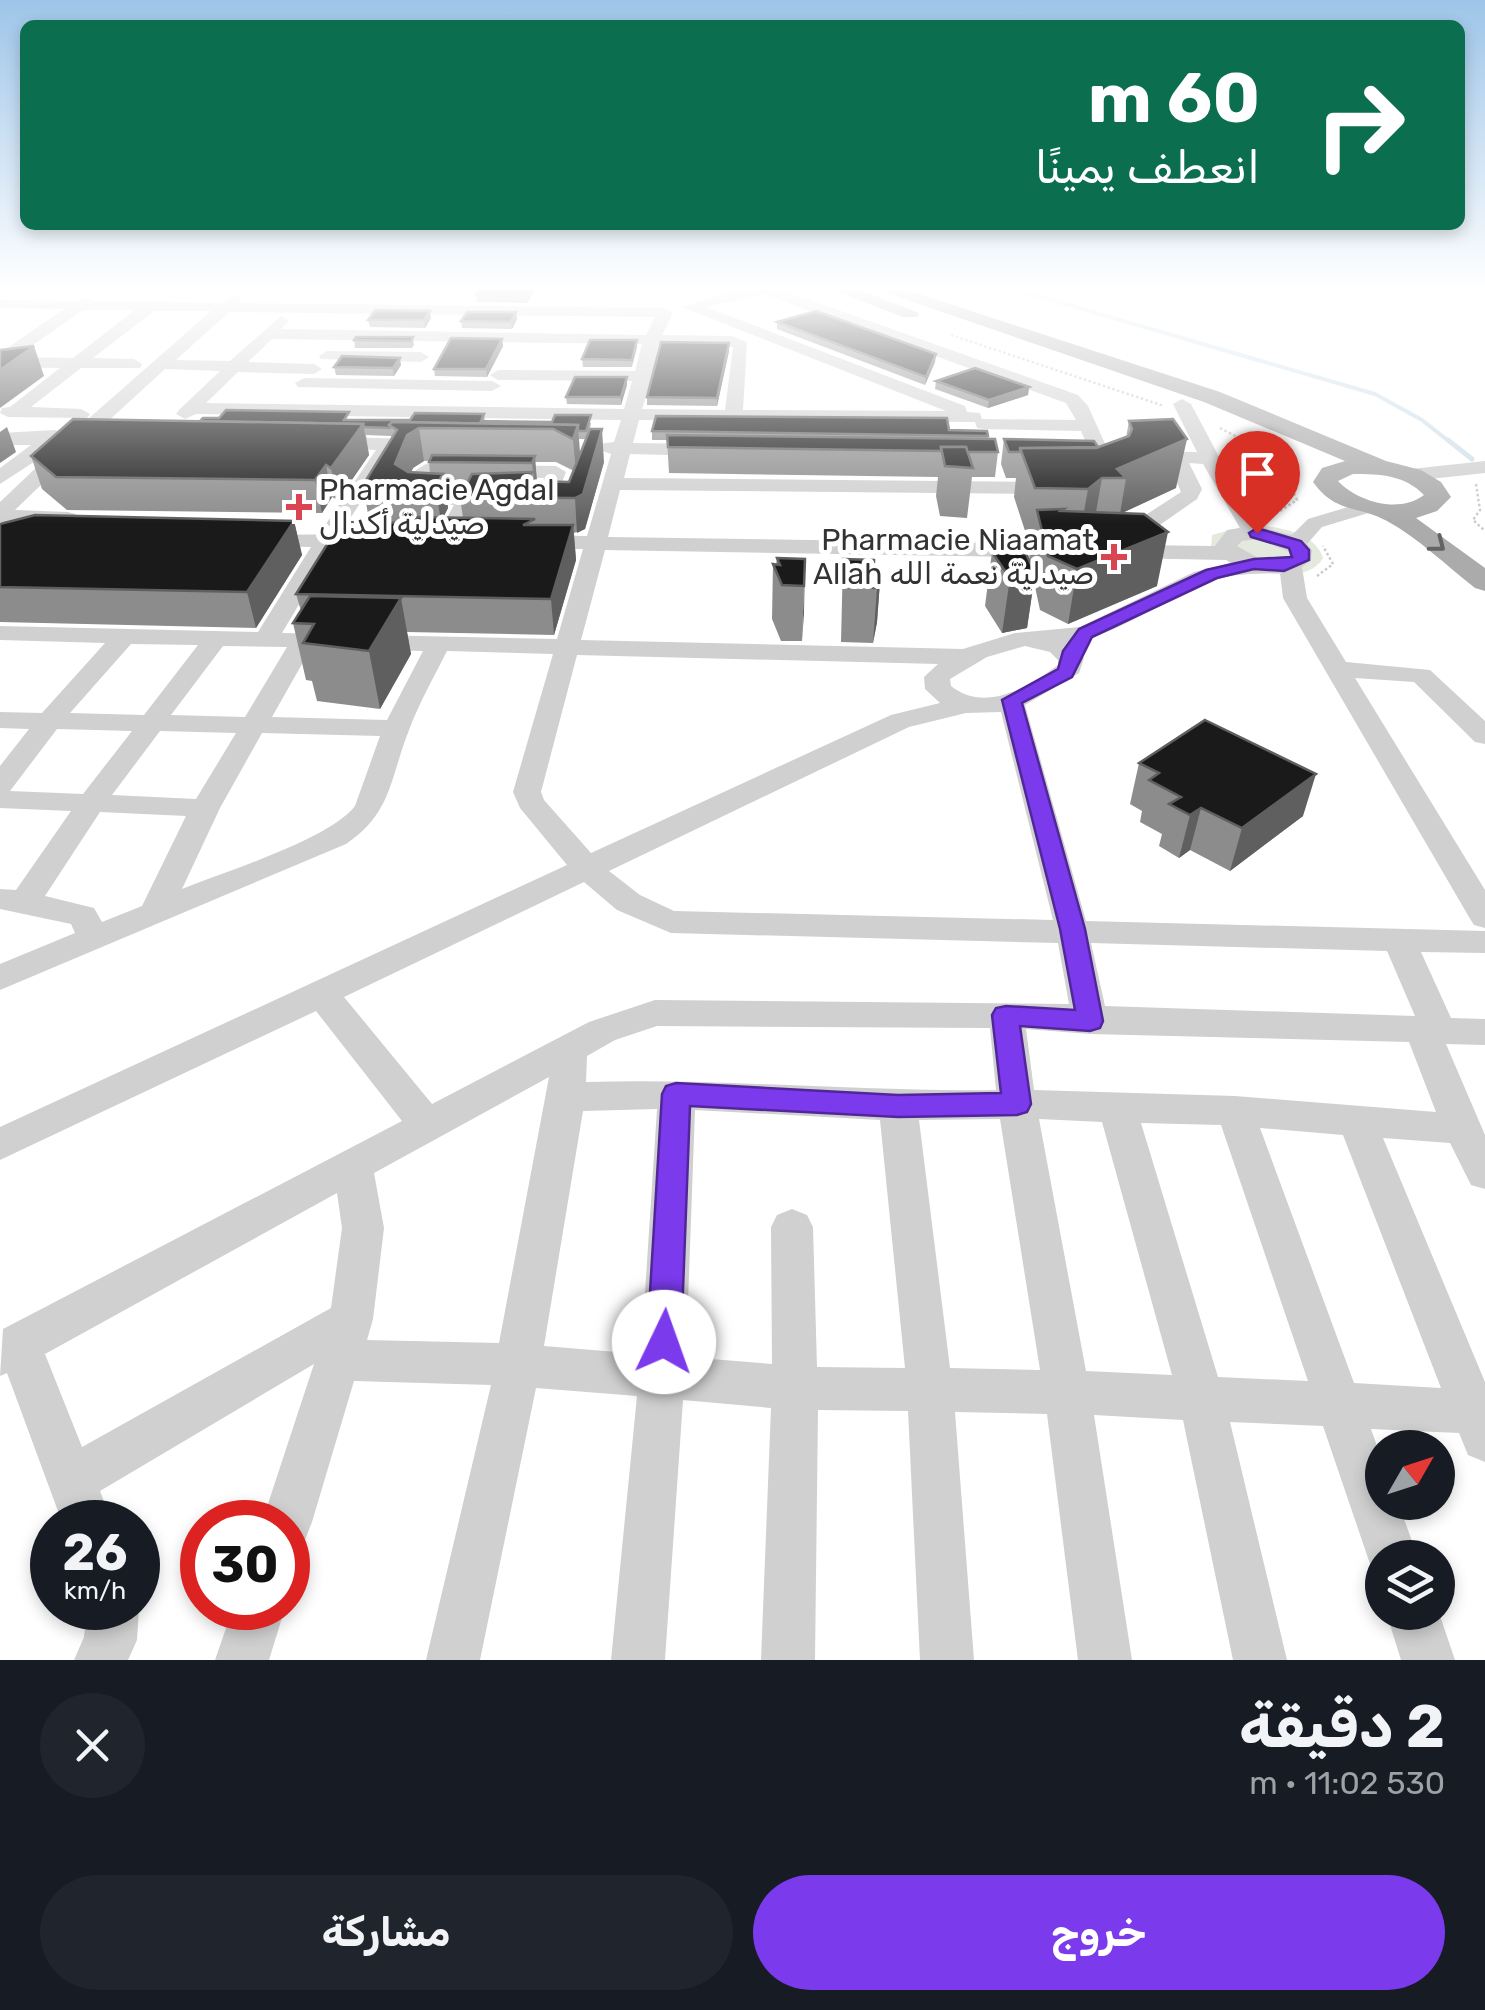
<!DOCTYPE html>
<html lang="ar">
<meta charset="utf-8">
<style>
body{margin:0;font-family:Rubik,"Noto Sans Arabic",sans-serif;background:#20242c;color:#f1f3f6;direction:rtl;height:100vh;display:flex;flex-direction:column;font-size:38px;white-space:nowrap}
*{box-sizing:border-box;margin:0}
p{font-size:32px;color:#9ea1a6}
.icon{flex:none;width:55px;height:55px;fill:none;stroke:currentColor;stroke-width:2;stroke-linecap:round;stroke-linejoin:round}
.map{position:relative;height:1660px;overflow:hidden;direction:ltr}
.sheet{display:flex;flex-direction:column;background:#171b24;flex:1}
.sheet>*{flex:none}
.banner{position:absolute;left:20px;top:20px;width:1445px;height:210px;border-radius:15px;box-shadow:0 5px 15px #0003;direction:rtl;background:#0b6e4f;color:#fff;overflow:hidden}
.needle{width:65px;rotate:51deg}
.tools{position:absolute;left:1365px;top:1430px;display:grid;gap:20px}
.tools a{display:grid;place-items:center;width:90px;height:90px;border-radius:50%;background:#171b24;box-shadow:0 5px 15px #0003;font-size:50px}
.speed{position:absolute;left:30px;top:1500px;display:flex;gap:20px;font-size:50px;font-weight:700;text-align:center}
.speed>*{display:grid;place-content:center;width:130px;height:130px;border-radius:50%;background:#171b24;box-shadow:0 5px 15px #0003;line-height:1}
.speed small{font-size:25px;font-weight:400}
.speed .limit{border:15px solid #d22;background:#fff;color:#111}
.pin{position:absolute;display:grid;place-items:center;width:85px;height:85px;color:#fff;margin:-102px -42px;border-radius:50% 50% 50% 0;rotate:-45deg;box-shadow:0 0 10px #0007}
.pin .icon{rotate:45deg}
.me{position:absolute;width:110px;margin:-55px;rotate:3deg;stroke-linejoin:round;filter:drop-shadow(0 0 8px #0008)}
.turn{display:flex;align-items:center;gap:35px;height:210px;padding:0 40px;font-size:45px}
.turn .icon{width:130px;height:130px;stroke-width:2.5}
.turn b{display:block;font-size:70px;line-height:85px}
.round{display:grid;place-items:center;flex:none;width:105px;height:105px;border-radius:52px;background:#20242c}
.summary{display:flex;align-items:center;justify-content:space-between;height:170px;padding:0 40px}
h1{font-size:60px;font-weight:700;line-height:75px}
.cta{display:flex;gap:20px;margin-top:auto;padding:20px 40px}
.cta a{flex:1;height:115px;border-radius:60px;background:#7c3aed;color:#fff;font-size:40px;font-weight:700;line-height:115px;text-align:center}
.cta a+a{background:#20242c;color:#f1f3f6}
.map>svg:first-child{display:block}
.green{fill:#e3e9dd}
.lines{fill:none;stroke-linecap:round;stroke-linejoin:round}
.stream-far1{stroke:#cedfea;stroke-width:4}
.stream{stroke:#cedfea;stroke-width:5}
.path{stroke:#cacaca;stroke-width:2.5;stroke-dasharray:2.5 2.5;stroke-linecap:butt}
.minor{fill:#d0d0d0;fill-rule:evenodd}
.major{fill:#ababab;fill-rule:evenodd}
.wall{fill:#8c8c8c;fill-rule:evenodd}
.shaded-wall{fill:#5f5f5f}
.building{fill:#1a1a1a;stroke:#5f5f5f;stroke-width:2.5}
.oneway{stroke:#636363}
.route{fill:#7c3aed;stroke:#51269a;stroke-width:2.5}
.poi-dot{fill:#d94651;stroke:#fff;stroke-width:4}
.labels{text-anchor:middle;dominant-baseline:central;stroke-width:10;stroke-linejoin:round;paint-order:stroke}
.far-poi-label{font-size:30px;fill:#333;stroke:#fff;text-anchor:start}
</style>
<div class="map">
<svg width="1485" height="1660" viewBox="0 0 1485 1660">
<rect width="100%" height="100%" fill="#fff"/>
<!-- green -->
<path class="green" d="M 1249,525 C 1274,526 1314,530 1323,558 C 1305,590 1233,569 1211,549 L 1212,535 Z"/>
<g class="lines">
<!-- stream-far1 -->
<polyline class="stream-far1" points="1017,290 1375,394 1422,420 1451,443"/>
<!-- stream -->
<polyline class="stream" points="1448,440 1472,459"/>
<!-- path -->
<g class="path">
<polyline points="951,335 1164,406"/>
<polyline points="1220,428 1291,465 1288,481 1297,500 1272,516"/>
<polyline points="1476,484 1480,510 1473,520 1485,531"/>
<polyline points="1317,576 1333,564 1323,546"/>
</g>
<!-- minor -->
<g class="minor">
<path d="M 740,290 L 782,290 L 1078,395 L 1088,406 L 1120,477 L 1110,483 L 1103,481 L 1081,431 L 983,429 L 977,428 L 975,422 L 639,420 L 633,443 L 704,444 L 714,450 L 704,456 L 630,454 L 624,478 L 1055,482 L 1065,488 L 1055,494 L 620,490 L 608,537 L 1072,544 L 1083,551 L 1072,558 L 605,550 L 581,640 L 963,649 L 1015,633 L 1080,627 L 1194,572 L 1231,563 L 1226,560 L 1123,558 L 1112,551 L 1119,545 L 1112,540 L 1115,535 L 1181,492 L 1169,463 L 1145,463 L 1135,457 L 1145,451 L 1197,452 L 1173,404 L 1182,399 L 1191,404 L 1250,515 L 1264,528 L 1292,535 L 1308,519 L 1368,501 L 1375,503 L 1378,507 L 1375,511 L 1322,527 L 1307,544 L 1312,550 L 1311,560 L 1302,567 L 1307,598 L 1346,662 L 1430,670 L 1485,721 L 1485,744 L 1475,742 L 1414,682 L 1355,678 L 1485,890 L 1485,928 L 1474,925 L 1469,917 L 1283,598 L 1280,573 C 1256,574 1235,573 1211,581 C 1162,598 1121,635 1069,643 L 1084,658 L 1079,673 L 1025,705 L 1086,921 L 1485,931 L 1485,953 L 1421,952 L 1451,1018 L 1485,1019 L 1485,1045 L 1446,1044 L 1485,1135 L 1485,1189 L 1471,1185 L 1450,1143 L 1383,1138 L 1485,1382 L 1485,1462 L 1468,1455 L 1459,1433 L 1371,1429 L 1382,1460 L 1382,1502 L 1398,1502 L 1418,1558 L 1382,1558 L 1382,1579 L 1375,1576 L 1368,1558 L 1323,1426 L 1230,1422 L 1287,1660 L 1233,1660 L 1183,1420 L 1094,1415 L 1132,1660 L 1078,1660 L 1047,1414 L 955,1412 L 974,1660 L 920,1660 L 908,1411 L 818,1410 L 815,1660 L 761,1660 L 771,1408 L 683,1400 L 665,1660 L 611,1660 L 637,1396 L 536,1388 L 480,1660 L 426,1660 L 491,1385 L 354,1381 L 312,1522 L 305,1540 L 288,1547 L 288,1522 L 262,1522 L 314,1364 L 100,1491 L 112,1522 L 62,1522 L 7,1373 L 0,1376 L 3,1329 L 402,1121 L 316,1011 L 0,1160 L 0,1127 L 567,865 L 520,808 L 513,792 L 553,654 L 447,651 C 434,677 419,703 409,730 C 390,778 392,813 346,844 L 0,990 L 0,964 L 75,933 L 71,924 L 0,909 L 0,889 L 16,890 L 71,811 L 0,808 L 0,766 L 29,729 L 0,728 L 0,712 L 42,713 L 105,643 L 0,640 L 0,626 L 258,632 L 311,547 L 258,546 L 250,545 L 247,540 L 250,535 L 367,534 L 375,536 L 378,541 L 375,546 L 333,547 L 282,633 L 557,639 L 583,549 L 533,549 L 522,542 L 533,535 L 587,536 L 611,454 L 595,448 L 598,444 L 614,442 L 621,420 L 196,414 L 185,419 L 176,414 L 179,410 L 220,371 L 165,369 L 93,435 L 99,440 L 97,444 L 81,446 L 15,510 L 68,512 L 75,514 L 79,518 L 75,522 L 0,522 L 0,502 L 60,445 L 0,484 L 0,468 L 31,445 L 0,445 L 0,433 L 55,430 L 71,434 L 211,311 L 154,311 L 93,358 L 134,359 L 142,364 L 140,368 L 81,368 L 31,407 L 81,409 L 90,414 L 87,418 L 8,417 L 0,413 L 2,408 L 10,407 L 60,368 L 0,367 L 0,353 L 64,309 L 0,308 L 0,300 L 77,301 L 86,297 L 93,301 L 221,303 L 234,295 L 241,299 L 239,303 L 665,308 L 673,313 L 662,335 L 731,336 L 747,342 L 743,410 L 946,411 L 682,307 ZM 763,294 L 1066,403 L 1076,420 L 982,419 L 980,413 L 967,412 L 965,406 L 706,307 ZM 83,310 L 135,310 L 73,358 L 16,357 ZM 229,312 L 655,317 L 646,335 L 281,329 L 289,321 L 281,316 L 230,361 L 176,360 ZM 272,339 L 642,344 L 635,371 L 498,370 L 490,375 L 498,380 L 632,381 L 624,409 L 206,403 L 238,372 L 314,374 L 322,369 L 314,364 L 248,362 ZM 658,345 L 733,347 L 725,410 L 642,409 L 653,376 ZM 1189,463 L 1203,464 L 1240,528 L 1227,530 L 1215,546 L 1131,545 L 1197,499 L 1202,489 ZM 1257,539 L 1290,552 L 1289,556 L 1260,559 L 1237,546 L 1242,541 ZM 131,644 L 198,645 L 144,715 L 70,713 ZM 223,646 L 287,647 L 245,717 L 171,715 ZM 1025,646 L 1050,652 L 1058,660 L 1058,665 C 1027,688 985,713 951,686 L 950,679 L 987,657 ZM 311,648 L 423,651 L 387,720 L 272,717 ZM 577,655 L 938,664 L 924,677 L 925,689 L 940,703 L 891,715 L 591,853 L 544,800 L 541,792 ZM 1001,712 L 1053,920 L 674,911 L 640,895 L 609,871 L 909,727 L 966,713 ZM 57,729 L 132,731 L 83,794 L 10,791 ZM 160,731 L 236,733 L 196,799 L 112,795 ZM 262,733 L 380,736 L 355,806 C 330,839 224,872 182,889 L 220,808 ZM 100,812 L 186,816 L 142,906 L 102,922 L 94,908 L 45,896 ZM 584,882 L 617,910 L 671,933 L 1058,943 L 1069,1004 L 655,1000 L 589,1022 L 432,1104 L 344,997 ZM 1091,943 L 1387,951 L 1415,1016 L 1105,1006 ZM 657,1026 L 990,1028 L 996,1090 C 859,1092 723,1078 586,1082 L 587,1056 L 615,1040 ZM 1026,1029 L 1090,1034 L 1409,1042 L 1436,1112 L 1235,1096 L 1034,1090 ZM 549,1077 L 499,1343 L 367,1340 L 373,1319 L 384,1228 L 374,1173 ZM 657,1109 L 641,1354 L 544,1346 L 583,1111 ZM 695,1110 L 880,1120 L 905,1368 L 817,1367 L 813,1227 L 807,1215 L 792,1209 L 777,1215 L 771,1227 L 772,1364 L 686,1357 ZM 1000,1119 L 1040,1370 L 950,1368 L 919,1120 ZM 1039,1119 L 1102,1122 L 1172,1375 L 1086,1371 ZM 1141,1123 L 1221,1125 L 1308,1381 L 1218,1377 ZM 1260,1128 L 1343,1135 L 1441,1388 L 1354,1383 ZM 337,1193 L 342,1228 L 331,1308 L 82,1447 L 45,1354 Z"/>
<polygon points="327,351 421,352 429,357 421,362 321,359 319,356"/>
<polygon points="304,378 492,381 501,386 492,391 298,387 295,383"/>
<polygon points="325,437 429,439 438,445 429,451 394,450 344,528 337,530 326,524 376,450 318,447 318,439"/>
<polygon points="1485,461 1485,473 1411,481 1401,475 1411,469"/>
<polygon points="426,464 556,466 566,472 555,500 518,502 518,494 540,491 544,478 433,476 427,491 467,493 477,499 461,532 453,533 442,527 454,505 414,503 404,497 416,470"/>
<polygon points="138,1604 139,1608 137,1640 128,1660 74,1660 84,1637 87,1608 138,1608"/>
<polygon points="233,1608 285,1608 269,1660 215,1660"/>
<polygon points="1438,1610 1455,1660 1401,1660 1386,1612"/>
</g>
<!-- major -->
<g class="major">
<polygon points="833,290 861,290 919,313 917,317 903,317"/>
<path d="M 878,290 L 907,290 L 1220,392 L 1386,461 L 1421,470 L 1441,482 L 1451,497 L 1437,511 L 1416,518 L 1485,568 L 1485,591 L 1475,588 C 1447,566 1418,538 1387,521 C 1358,505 1336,514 1313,482 L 1322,468 L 1345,461 L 1204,402 ZM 1353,474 C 1380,474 1405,475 1424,495 C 1399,514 1358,502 1338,481 Z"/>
</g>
</g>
<!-- wall -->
<g class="wall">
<polygon points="480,290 535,290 527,303 477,302 476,295"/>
<polygon points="430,311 431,318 425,328 370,327 368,320"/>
<polygon points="516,312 517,319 512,329 462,328 461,321"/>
<polygon points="777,322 935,362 925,385 777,329"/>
<polygon points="413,337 414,345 412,348 355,348 354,340"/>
<polygon points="502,339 503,346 487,377 435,376 434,369"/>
<polygon points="637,340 637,348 632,367 583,367 582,359"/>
<polygon points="729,343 729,351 717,406 647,405 647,397"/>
<polygon points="401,365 394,376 336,375 334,367"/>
<polygon points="936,381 1029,387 1028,395 988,408 935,389"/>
<polygon points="627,385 621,405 567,404 566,397"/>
<path d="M 484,414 L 485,421 L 591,423 L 590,429 L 604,462 L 585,529 L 574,533 L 576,560 L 554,635 L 407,632 L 411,654 L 380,709 L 317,701 L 312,681 L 306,680 L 293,623 L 301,611 L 296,594 L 372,522 L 369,520 L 363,485 L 392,439 L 391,436 L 366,435 L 369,455 L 338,500 L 332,497 L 322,513 L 67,510 L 42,489 L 31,456 L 200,421 L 410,420 ZM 579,439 L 586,439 L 580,454 ZM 424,461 L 429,461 L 430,474 L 411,473 L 413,468 ZM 535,462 L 556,462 L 574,471 L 569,482 L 537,481 ZM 445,487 L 465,488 L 460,497 L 463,518 L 443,517 L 448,508 Z"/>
<polygon points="1129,421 1176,488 1122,513 1157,586 1068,624 1040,610 1034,582 1027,628 1002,633 985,606 992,552 1029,561 1032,540 1028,540 1014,497 1016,478 1006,478 1001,464 1004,439 1098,447 1126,438"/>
<polygon points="949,430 988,436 988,439 998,452 995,477 972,477 967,518 940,516 936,496 938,477 669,473 667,440 652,440 652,431"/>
<polygon points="294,521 302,555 256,628 0,622 0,524"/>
<polygon points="777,558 805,559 802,641 781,641 772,619 773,564 776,565"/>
<polygon points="843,559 874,567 881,568 877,622 873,643 841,642"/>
<polygon points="1139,763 1303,816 1230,871 1190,850 1179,858 1159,846 1162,834 1140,822 1142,811 1130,804"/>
</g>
<!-- shaded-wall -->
<g class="shaded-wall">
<polygon points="530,290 535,290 527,303 526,296"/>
<polygon points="430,311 431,318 425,328 424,320"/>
<polygon points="516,312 517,319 512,329 511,322"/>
<polygon points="502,339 503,346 487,377 486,369"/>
<polygon points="729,343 729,351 717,406 717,398"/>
<polygon points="34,346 44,376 0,408 0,370"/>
<polygon points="936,354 935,362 925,385 926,377"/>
<polygon points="400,358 401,365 394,376 393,368"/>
<polygon points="627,377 627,385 621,405 621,397"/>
<polygon points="1029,387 1028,395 988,408 989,400"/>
<polygon points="363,424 369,455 338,500 331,468"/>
<polygon points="578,425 580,457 576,472 573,439"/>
<polygon points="7,427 16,452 0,463 0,432"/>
<polygon points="419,428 424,461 413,468 400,498 395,464 407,435"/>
<polygon points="602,429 604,462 585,529 577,533 575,498"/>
<polygon points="1187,439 1176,488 1120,514 1126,478 1117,469"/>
<polygon points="535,456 537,482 535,488 532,463"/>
<polygon points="326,465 332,497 322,513 315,480"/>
<polygon points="443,474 448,508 441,522 437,496 433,490"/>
<polygon points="1102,478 1093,529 1079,541 1088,489"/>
<polygon points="294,521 302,555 256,628 247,592"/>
<polygon points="573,525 576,560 554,635 551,599"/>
<polygon points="1168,532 1157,586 1068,624 1077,569"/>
<polygon points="805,559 804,613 802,641 804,586"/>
<polygon points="881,568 877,622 873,643 877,588"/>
<polygon points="1035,573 1027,628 1002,633 1010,578"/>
<polygon points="401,598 411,654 380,709 369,651"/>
<polygon points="1316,774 1303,816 1230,871 1242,828"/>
<polygon points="1201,808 1190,850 1179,858 1190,815"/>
</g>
<!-- building -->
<g class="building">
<polygon points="480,290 530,290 526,296 476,295"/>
<polygon points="375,310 430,311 424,320 368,320"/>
<polygon points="816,311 936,354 926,377 777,322"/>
<polygon points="467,312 516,312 511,322 461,321"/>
<polygon points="356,337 413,337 411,341 354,340"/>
<polygon points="451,338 502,339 486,369 434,369"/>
<polygon points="590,340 637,340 632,360 582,359"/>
<polygon points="661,342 729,343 717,398 647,397"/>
<polygon points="34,346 0,370 0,350"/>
<polygon points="342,356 400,358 393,368 334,367"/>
<polygon points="975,368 1029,387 989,400 936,381"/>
<polygon points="575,377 627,377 621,397 566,397"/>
<polygon points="226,410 349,412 344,420 410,420 415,413 484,414 481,421 552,422 555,415 591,415 586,431 578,431 578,425 392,422 390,428 364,427 363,424 200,421 203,418 219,418"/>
<polygon points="656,416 947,418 949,430 987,431 988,436 652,431"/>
<polygon points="73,419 363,424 331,468 326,465 315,480 56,477 31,456"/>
<polygon points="1173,419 1187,439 1117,469 1126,478 1102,478 1088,489 1035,488 1020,448 1096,448 1129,436 1132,429 1129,421"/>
<polygon points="392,422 578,425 573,439 553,429 419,428 407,435 395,464 408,472 443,474 433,490 437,496 380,496 363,485 397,430 389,425"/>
<polygon points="590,429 602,429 583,494 575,498 460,497 472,474 532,472 528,481 569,482"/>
<polygon points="667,435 995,439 998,452 967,452 966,447 941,447 941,451 668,447"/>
<polygon points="1004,439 1094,441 1098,447 1020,448 1020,452 1009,452"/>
<polygon points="941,447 966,447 973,468 945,466"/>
<polygon points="432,455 535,456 532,463 429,462"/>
<polygon points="1064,509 1061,511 1144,514 1168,532 1077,569 1048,556 1037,510"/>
<polygon points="35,515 294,521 247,592 0,587 0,524"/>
<polygon points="413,517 535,519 523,525 573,525 551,599 296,594 341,522 423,523"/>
<polygon points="992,552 1026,554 1035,573 1010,578"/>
<polygon points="777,558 805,559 804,586 782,585 773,564 780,565"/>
<polygon points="843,559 874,560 874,567 881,568 877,588 844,587"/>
<polygon points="310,596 401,598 369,651 303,643 314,624 293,623"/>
<polygon points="1205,720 1316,774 1242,828 1201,808 1190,815 1169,804 1181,797 1149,780 1159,773 1139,763"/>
</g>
<!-- one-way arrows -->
<defs><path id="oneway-chevron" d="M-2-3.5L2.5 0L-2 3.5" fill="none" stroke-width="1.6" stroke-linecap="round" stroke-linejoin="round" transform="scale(2.5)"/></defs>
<use class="oneway" href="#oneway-chevron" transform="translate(1438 545) rotate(38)"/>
<!-- sky -->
<linearGradient id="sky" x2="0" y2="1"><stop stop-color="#9dc5e9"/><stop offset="0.55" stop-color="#fff"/><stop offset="1" stop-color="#fff" stop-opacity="0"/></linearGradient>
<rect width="1485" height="523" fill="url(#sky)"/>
<!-- route -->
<polygon class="route" points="1257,528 1301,541 1309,550 1309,560 1284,571 1254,569 1217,578 1092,637 1072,677 1022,703 1085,929 1103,1021 1100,1028 1090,1031 1020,1026 1031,1104 1027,1112 1017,1115 898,1117 690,1106 681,1342 676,1353 664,1358 652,1353 647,1342 662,1094 666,1086 676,1083 898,1095 1001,1093 992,1015 996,1008 1006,1006 1075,1010 1060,929 1002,700 1058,669 1063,651 1079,629 1206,570 1254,559 1292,557 1289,548 1251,537 1249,533"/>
<!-- markers -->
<g class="poi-dot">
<path d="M294 492h10v10h10v10h-10v10h-10v-10h-10v-10h10z"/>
<path d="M1109 542h10v10h10v10h-10v10h-10v-10h-10v-10h10z"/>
</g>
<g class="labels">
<!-- far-poi labels -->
<g class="far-poi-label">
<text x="319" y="490">Pharmacie Agdal<tspan x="319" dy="34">صيدلية أكدال</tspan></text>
<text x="1094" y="540" text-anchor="end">Pharmacie Niaamat<tspan x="1094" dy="34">Allah صيدلية نعمة الله</tspan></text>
</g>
</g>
</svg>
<div class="tools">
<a><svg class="needle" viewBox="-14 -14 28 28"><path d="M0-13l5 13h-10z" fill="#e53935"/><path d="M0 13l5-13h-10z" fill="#9ea1a6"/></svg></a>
<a><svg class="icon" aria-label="layers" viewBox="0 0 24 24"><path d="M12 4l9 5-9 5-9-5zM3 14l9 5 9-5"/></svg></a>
</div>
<div class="speed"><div>26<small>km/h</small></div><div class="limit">30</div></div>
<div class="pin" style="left:1257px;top:533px;background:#d93025"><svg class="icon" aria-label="arrive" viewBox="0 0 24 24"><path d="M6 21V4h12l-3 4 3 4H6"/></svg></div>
<svg class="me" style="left:664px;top:1342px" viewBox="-20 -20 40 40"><circle r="19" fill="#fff"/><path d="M0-13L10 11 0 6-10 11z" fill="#7c3aed"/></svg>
<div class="banner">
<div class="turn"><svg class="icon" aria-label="right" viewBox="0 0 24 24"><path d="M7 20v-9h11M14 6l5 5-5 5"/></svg><div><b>60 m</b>انعطف يمينًا</div></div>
</div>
</div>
<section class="sheet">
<div class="summary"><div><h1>2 دقيقة</h1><p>530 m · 11:02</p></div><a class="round"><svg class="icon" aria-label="close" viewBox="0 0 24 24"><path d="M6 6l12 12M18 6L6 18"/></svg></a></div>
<div class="cta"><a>خروج</a><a>مشاركة</a></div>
</section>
